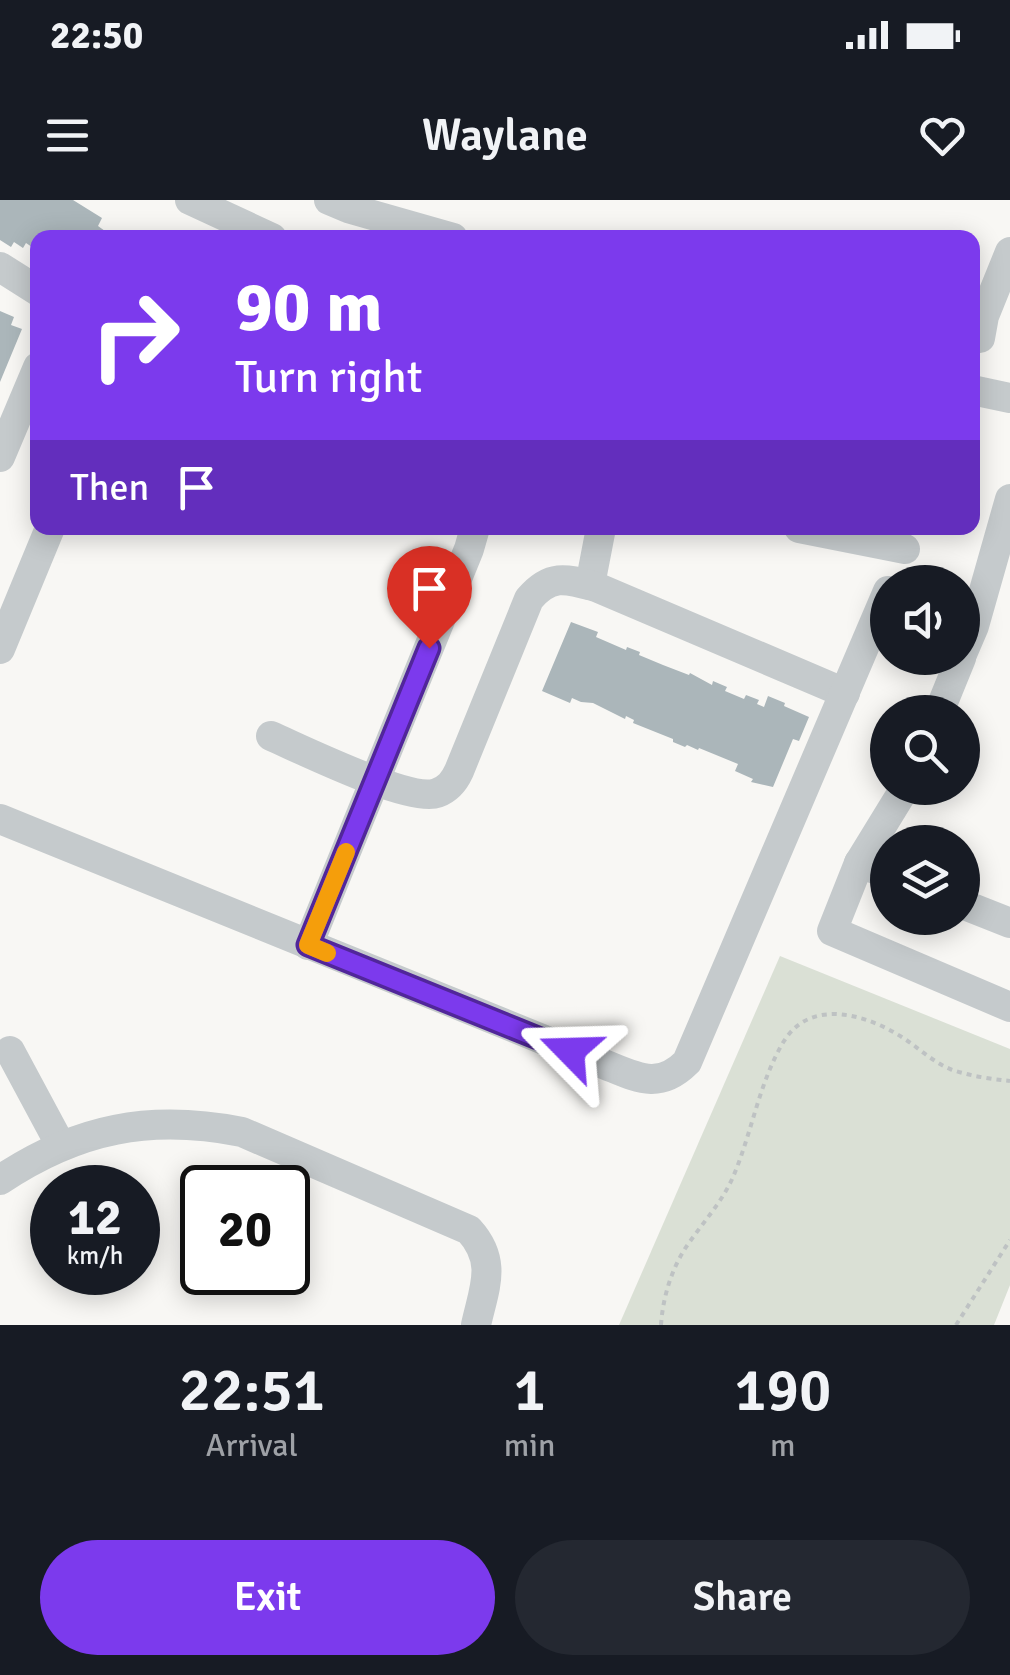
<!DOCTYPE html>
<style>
body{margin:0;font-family:Signika,sans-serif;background:#242831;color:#f1f3f6;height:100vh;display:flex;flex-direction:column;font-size:38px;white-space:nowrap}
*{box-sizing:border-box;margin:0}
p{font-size:32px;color:#9ea1a6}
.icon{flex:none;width:55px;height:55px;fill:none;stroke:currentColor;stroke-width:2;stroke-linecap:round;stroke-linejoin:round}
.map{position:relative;height:1125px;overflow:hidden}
.drawer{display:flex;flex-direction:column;background:#171b24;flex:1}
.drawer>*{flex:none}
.banner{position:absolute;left:30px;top:30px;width:950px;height:305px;border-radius:20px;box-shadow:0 5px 25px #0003;background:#7c3aed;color:#fff;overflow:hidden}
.tools{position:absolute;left:870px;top:365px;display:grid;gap:20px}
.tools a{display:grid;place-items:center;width:110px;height:110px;border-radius:50%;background:#171b24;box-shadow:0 5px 25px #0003;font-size:50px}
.speed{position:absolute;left:30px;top:965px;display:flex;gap:20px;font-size:50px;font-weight:700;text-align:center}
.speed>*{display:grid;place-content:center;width:130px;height:130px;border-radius:50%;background:#171b24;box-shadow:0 5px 25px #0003;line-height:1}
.speed small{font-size:25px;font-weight:400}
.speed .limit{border:5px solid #111;border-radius:15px;background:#fff;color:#111}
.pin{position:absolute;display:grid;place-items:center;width:85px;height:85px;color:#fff;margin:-102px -42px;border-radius:50% 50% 50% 0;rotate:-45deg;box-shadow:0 0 10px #0007}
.pin .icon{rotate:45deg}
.me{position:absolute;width:110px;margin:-55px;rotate:292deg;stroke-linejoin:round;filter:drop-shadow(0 0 8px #0008)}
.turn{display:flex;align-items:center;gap:35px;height:210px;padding:0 40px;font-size:45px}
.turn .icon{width:130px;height:130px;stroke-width:2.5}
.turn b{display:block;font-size:70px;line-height:85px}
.then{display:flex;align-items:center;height:95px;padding:0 40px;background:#0003;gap:20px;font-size:38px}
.eta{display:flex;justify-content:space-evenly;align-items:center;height:170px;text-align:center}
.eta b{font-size:60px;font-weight:600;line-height:70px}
.primary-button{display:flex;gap:20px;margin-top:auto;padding:20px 40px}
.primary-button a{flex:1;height:115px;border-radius:60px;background:#7c3aed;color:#fff;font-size:40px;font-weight:600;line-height:115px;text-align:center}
.primary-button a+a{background:#242831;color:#f1f3f6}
.status{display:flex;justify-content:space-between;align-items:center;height:70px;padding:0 50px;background:#171b24;direction:ltr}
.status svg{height:28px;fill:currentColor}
header{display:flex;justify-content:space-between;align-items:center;height:130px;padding:0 40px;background:#171b24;font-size:45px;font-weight:600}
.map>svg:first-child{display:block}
.green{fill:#dae0d5}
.building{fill:#abb6ba}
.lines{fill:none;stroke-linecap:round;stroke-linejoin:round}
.path{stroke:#bec2c3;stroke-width:4;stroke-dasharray:5 5;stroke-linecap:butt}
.minor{stroke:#c5cacc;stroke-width:30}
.route-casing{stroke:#51269a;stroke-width:25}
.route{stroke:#7c3aed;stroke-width:18}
.slow{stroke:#f59e0b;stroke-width:18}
</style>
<div class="status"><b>22:50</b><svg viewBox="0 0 49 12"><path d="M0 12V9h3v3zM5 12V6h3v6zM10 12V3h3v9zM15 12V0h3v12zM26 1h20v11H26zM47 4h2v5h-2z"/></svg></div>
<header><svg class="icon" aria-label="menu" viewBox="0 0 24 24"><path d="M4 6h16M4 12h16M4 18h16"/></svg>Waylane<svg class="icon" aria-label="heart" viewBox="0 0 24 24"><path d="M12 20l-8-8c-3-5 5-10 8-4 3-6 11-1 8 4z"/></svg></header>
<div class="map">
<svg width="1010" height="1125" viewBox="0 0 1010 1125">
<rect width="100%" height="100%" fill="#f8f7f4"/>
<!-- green -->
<polygon class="green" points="780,756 1010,849 1010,1085 994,1125 619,1125"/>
<!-- building -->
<g class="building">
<polygon points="0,0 73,0 102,18 98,26 105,31 101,38 38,38 38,51 26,43 23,48 14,42 11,47 0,40"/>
<polygon points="0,111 14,117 11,125 22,129 0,182"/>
<polygon points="571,422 598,432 596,437 626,450 627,447 640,452 639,455 663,465 689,475 690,473 712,485 713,481 727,487 725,491 744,499 746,495 759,500 757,504 764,507 768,496 785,503 784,506 809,517 799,541 793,539 773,587 751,582 753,579 735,571 738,564 699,548 698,550 687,545 685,547 673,542 673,539 633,523 634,520 626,516 625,519 593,503 581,502 572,498 570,503 542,491"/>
</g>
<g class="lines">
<!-- path -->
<g class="path">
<path d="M 661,1125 C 663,1095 673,1064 691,1040 C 706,1019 723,1000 733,977 C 752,933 759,882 784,841 C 796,822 813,814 835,814 C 863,815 890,828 912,844 C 924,853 936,863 950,869 C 969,876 991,879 1010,881"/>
<polyline points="956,1125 1010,1040"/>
</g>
<!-- minor -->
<g class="minor">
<polyline points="190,0 272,38"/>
<polyline points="329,0 348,8 453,38"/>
<polyline points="0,67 38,91"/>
<polyline points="980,138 984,116 1010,52"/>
<polyline points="972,190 1010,198"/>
<polyline points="0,257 38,167"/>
<polyline points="799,328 905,349"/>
<polyline points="590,385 601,328"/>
<polyline points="0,449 50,328"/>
<polyline points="962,454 974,426 1010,299"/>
<polyline points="939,512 961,458"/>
<path d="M 271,536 C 301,549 410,603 437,593 C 448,589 454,582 459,571 L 529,399 C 551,373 567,379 596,387 L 845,493"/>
<polyline points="905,588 859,663 832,731 1010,807"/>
<path d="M 0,619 L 606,865 C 638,878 659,890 687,862 L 888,391"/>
<polyline points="859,663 888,674"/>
<polyline points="962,704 1010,723"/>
<polyline points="308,745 469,349 475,328"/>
<polyline points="10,851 61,946"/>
<path d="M 0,980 C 78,928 150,914 242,932 L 469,1030 C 498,1062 484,1088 476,1125"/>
</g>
</g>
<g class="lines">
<defs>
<polyline id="route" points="429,448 308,745 570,851"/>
</defs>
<!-- route casing -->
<use href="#route" class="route-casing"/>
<!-- route -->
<use href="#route" class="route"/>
<!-- slow -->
<polyline class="slow" points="327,753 308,745 346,652"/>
</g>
</svg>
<div class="tools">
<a><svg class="icon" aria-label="sound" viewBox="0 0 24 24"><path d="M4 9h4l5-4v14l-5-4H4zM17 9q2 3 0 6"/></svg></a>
<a><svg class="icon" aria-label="search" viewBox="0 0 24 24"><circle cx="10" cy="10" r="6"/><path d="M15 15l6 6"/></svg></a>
<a><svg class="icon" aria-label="layers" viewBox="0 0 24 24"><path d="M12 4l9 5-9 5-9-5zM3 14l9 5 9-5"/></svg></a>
</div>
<div class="speed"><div>12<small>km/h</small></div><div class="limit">20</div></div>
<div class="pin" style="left:429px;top:448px;background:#d93025"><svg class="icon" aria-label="arrive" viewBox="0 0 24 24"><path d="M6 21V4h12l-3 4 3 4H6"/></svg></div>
<svg class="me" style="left:570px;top:851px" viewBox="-20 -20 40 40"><path d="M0-17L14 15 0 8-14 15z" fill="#7c3aed" stroke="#fff" stroke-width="4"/></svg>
<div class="banner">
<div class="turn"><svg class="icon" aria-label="right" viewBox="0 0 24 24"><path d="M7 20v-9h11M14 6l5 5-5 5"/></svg><div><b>90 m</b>Turn right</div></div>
<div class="then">Then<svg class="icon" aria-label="arrive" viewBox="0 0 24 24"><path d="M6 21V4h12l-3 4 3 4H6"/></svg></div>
</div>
</div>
<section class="drawer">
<div class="eta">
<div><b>22:51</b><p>Arrival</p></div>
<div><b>1</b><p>min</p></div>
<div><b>190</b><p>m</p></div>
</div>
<div class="primary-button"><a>Exit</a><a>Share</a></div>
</section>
